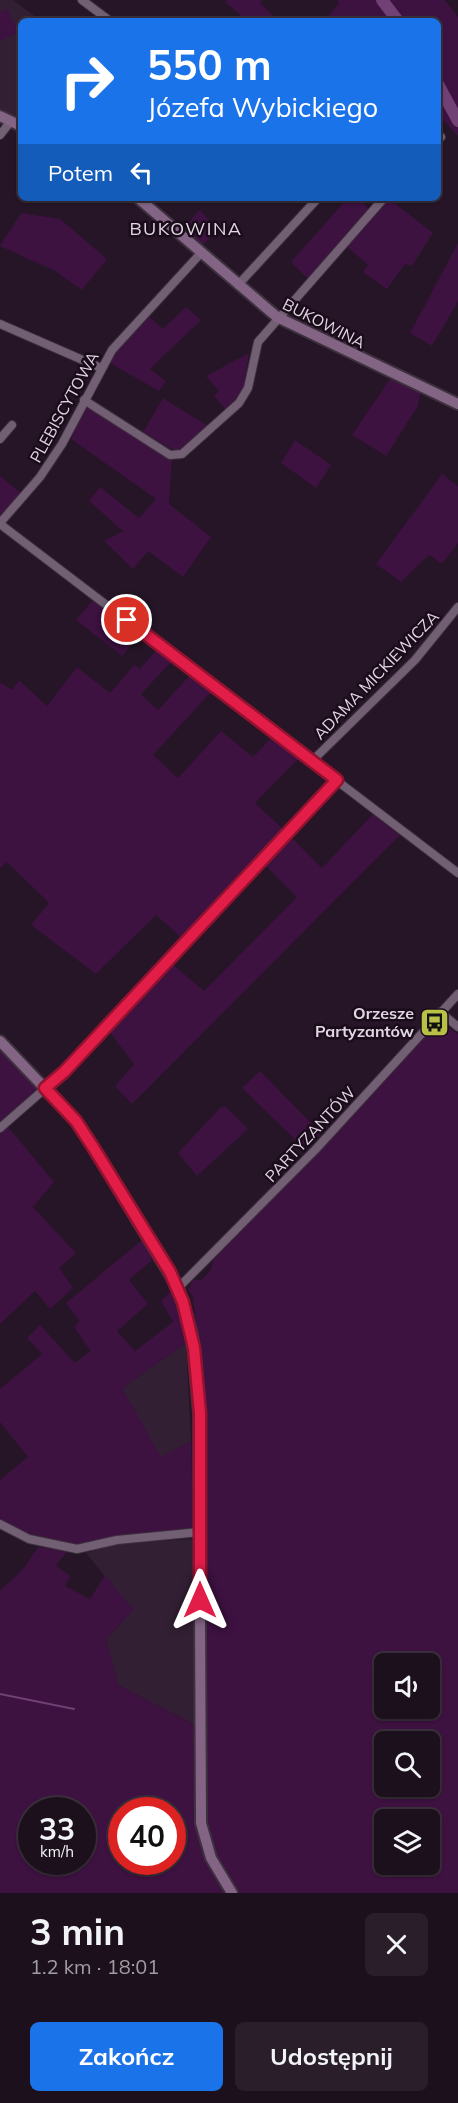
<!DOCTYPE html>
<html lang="pl">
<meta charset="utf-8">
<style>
body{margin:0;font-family:Mulish,sans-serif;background:#291e29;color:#f1f3f6;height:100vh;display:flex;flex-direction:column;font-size:22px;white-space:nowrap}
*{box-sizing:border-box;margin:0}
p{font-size:20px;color:#a09da3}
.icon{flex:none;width:33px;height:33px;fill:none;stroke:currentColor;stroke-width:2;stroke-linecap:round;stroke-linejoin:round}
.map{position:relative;height:1893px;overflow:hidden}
.panel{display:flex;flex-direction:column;background:#1c101c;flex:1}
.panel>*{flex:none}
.hud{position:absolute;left:18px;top:18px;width:423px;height:183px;border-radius:9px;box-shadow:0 2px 4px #0004,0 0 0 2px #3a303b;background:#1a73e8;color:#fff;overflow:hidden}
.buttons{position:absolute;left:374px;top:1653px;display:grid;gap:12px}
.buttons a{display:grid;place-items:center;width:66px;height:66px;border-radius:9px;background:#1c101c;box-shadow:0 2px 4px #0004,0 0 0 2px #3a303b;font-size:30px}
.speed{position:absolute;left:18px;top:1797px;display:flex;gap:12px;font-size:30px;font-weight:700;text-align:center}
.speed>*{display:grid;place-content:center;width:78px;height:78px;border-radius:50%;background:#1c101c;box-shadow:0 2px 4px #0004,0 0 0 2px #3a303b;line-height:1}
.speed small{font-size:15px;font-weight:400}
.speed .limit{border:9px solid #d22;background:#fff;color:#111}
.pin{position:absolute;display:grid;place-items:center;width:51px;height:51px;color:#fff;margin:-26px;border:3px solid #fff;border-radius:50%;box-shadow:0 2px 6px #0007}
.me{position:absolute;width:66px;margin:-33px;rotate:0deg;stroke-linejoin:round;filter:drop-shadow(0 0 4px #0008)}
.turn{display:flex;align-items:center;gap:21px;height:126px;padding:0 30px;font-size:27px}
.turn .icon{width:78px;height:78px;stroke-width:2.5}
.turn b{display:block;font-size:42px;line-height:51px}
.then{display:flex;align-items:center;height:57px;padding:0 30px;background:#0003;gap:12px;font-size:22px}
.round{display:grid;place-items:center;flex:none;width:63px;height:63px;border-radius:9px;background:#291e29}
.head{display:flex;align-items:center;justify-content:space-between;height:102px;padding:0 30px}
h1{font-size:36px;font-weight:700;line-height:45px}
.action{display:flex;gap:12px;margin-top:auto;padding:12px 30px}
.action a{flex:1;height:69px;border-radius:9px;background:#1a73e8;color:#fff;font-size:24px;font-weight:700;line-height:69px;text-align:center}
.action a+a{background:#291e29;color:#f1f3f6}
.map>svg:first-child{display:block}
.built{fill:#331f34}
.green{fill:#3d1140;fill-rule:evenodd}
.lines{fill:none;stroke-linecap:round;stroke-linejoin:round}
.stream{stroke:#714075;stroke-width:2}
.river{stroke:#714075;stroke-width:12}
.street-casing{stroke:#3c313d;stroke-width:10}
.secondary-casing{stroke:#3c313d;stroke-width:14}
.street{stroke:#725f73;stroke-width:8}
.secondary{stroke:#836485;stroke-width:10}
.route-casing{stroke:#92132f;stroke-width:15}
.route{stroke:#e11d48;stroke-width:10}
.labels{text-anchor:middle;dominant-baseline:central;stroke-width:5;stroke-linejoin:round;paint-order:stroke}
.street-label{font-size:16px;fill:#e1d6e1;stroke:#1b0c1c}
.poi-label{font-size:16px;font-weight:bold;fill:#e1d6e1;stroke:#1b0c1c;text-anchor:end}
.neighbourhood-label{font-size:18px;letter-spacing:1.5px;fill:#e1d6e1;stroke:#1b0c1c}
</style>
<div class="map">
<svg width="458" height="1893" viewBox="0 0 458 1893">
<rect width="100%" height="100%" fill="#251526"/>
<!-- built -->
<g class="built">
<polygon points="0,0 13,0 41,21 21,21 21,121 0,111"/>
<polygon points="186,1343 191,1441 161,1458 122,1388"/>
<polygon points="195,1539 195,1725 118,1685 106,1639 133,1610 86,1553 119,1543"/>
</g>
<!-- green -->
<g class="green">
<polygon points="227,0 262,0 260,3 279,21 247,21 225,2"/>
<polygon points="337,0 445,0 458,17 458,136 438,114 438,21 324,21 339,3"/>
<polygon points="7,9 18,32 0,41 0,12"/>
<polygon points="348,198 357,198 369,209 308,279 291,262"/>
<polygon points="388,198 433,233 412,266 405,264 387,289 363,272 368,265 345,245"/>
<polygon points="199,210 219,229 203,245 183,230"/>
<polygon points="21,213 60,219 107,259 82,290 55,271 0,246"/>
<polygon points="458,243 458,301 432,346 410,333"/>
<polygon points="186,307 201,320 150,369 166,381 159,391 108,362 116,349 147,315 163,329"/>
<polygon points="249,353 242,396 226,410 214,396 219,391 206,376"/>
<polygon points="390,379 420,393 418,406 386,456 352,435"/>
<polygon points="163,398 208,426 185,449 177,452 143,432"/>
<polygon points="90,406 172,458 169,504 211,537 183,577 148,551 133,569 104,541 123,531 89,501 100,487 139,518 156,499 71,439 85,409"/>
<polygon points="295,440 331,465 316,488 281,463"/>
<polygon points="442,474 458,486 458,543 442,564 429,555 401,582 376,564"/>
<polygon points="0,476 22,494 0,518"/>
<polygon points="93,600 140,634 122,656 76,620"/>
<polygon points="158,648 174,659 141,694 158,710 191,674 212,691 153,755 178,778 221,731 253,757 273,736 299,758 255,803 285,831 182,938 156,915 96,974 31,925 49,903 7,862 0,868 0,682 12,690 19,680 47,706 77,667 110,693 134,665 140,669"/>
<polygon points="373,814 400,835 132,1104 115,1086 134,1064 108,1030 170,962 204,991 297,897 263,863 290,836 322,868"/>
<path d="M 444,1025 L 458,1034 L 458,1893 L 238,1893 C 223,1873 214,1855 207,1831 L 205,1419 L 193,1297 L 188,1290 L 193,1280 L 201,1280 L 210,1271 L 214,1258 L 431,1028 ZM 384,1664 L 429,1664 L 429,1708 L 384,1708 ZM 384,1742 L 429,1742 L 429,1786 L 384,1786 ZM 384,1820 L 429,1820 L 429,1864 L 384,1864 Z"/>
<polygon points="0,1046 41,1089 8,1127 54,1182 33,1207 76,1253 59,1268 73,1288 50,1309 35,1291 0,1324"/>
<polygon points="260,1071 321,1133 306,1150 242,1088"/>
<polygon points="221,1107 226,1107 248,1129 197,1176 178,1153"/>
<polygon points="143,1239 152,1260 129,1280 148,1304 117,1331 135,1351 173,1322 161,1301 172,1290 181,1315 186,1343 122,1388 161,1457 191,1441 193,1528 67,1545 26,1534 0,1518 0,1480 28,1457 0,1422 0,1389 42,1354 27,1338 40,1325 75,1363 91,1351 74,1327 79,1321 66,1303"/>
<path d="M 38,1547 L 68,1551 L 56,1565 L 70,1576 L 65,1586 L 90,1599 L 105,1575 L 133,1610 L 106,1639 L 118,1685 L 195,1725 C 196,1783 189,1844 225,1893 L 0,1893 L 0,1591 L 23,1569 ZM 32,1810 L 82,1810 L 82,1862 L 32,1862 ZM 122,1810 L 172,1810 L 172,1862 L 122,1862 Z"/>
</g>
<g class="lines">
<!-- stream -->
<polyline class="stream" points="0,1694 74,1709"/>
<!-- river -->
<g class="river">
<polyline points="382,0 398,21"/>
<polyline points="438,84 458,121"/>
</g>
<defs>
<g id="street">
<polyline points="82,0 110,21"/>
<polyline points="0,135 11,121"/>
<polyline points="438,140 441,137"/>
<polyline points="238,285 318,198"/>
<polyline points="0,324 101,368"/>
<polyline points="84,400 170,455 182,454 239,403 248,388 258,342 384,198"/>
<polyline points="0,439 12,425"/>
<polyline points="0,523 40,477 62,444 112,350 201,253"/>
<polyline points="0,524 458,873"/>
<polyline points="312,761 415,660 458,607"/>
<polyline points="440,1012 458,1027"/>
<polyline points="0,1128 64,1072 337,780"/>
<polyline points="178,1288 315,1150 458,994"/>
<polyline points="0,1524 29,1539 77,1549 117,1540 200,1532"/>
</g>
<g id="secondary">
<polyline points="0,116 21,126"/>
<polyline points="138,198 277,317 458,404"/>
<polyline points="0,1041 76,1121 93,1147 178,1288 192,1334 199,1413 201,1823 211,1858 232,1893"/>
</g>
</defs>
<!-- street casing -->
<use href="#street" class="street-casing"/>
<!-- secondary casing -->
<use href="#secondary" class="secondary-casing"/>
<!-- street -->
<use href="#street" class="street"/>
<!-- secondary -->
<use href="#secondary" class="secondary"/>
</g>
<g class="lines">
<defs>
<polyline id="route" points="127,620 337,780 64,1072 45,1088 76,1121 93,1147 170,1272 183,1302 194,1348 200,1413 200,1600"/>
</defs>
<!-- route casing -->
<use href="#route" class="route-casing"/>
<!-- route -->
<use href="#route" class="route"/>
</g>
<!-- icons -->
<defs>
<symbol id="bus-square" viewBox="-11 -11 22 22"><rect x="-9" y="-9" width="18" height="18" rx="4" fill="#b9c046" stroke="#1b0c1c"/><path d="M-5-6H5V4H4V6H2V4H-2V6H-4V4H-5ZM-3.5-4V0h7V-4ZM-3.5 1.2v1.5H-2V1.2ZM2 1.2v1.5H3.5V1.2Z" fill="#111"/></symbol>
</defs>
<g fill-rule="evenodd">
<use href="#bus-square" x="418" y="1006" width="33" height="33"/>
</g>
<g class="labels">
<!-- street labels -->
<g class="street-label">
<text transform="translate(324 323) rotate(27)">BUKOWINA</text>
<text transform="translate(64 407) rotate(-61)">PLEBISCYTOWA</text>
<text transform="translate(376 675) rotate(-46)">ADAMA MICKIEWICZA</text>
<text transform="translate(310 1134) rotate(-47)">PARTYZANTÓW</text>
</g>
<!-- poi labels -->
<g class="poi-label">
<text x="414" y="1013">Orzesze<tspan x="414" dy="18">Partyzantów</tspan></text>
</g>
<!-- neighbourhood labels -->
<g class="neighbourhood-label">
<text x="186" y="228">BUKOWINA</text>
</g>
</g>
</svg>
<div class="buttons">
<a><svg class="icon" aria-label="sound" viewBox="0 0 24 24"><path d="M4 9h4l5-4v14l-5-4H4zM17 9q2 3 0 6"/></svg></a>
<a><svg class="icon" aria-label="search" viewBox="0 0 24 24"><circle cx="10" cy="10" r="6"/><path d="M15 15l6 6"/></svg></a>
<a><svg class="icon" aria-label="layers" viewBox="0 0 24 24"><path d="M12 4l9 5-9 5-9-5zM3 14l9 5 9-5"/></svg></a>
</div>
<div class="speed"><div>33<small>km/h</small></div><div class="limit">40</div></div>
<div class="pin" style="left:127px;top:620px;background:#d93025"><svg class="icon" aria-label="arrive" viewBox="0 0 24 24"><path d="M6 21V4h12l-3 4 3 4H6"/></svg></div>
<svg class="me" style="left:200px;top:1600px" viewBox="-20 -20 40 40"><path d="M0-17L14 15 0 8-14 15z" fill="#e11d48" stroke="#fff" stroke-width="4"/></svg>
<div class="hud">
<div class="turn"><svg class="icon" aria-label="right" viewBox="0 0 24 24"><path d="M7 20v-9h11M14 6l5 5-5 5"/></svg><div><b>550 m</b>Józefa Wybickiego</div></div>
<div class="then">Potem<svg class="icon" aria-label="left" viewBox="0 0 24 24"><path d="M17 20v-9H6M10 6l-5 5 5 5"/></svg></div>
</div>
</div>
<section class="panel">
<div class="head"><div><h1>3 min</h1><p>1.2 km · 18:01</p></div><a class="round"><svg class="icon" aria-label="close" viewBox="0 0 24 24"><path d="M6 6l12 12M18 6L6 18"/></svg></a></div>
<div class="action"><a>Zakończ</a><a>Udostępnij</a></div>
</section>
